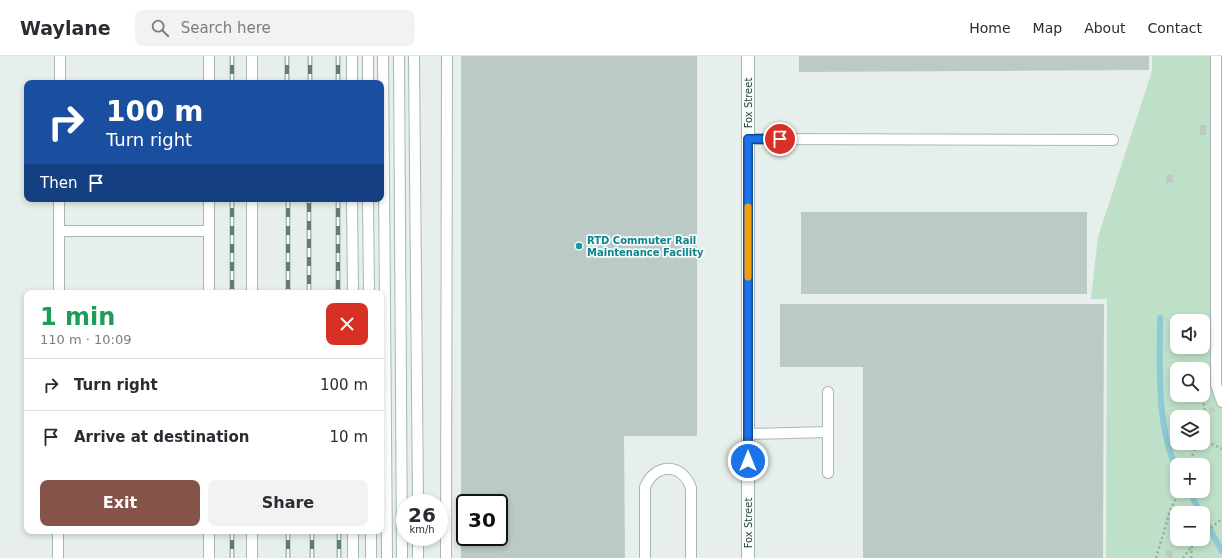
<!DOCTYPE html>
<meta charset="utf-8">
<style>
body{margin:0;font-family:"DejaVu Sans",sans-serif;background:#f2f2f3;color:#2b2b33;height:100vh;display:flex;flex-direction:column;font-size:15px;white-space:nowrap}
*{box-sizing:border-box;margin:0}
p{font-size:13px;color:#7c7c81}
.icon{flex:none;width:22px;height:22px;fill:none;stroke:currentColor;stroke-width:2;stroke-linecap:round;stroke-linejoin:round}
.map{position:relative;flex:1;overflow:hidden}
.details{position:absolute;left:24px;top:234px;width:360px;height:244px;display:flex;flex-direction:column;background:#fff;border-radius:8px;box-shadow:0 2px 6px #0003}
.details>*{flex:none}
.hud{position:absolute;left:24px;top:24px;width:360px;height:122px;border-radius:8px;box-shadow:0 2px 6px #0003;background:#1a4fa0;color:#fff;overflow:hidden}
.buttons{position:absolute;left:1170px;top:258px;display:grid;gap:8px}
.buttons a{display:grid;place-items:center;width:40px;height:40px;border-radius:8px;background:#fff;box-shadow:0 2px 6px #0003;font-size:20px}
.speed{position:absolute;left:396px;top:438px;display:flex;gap:8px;font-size:20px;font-weight:700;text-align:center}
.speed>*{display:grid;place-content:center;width:52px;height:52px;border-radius:50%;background:#fff;box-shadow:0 2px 6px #0003;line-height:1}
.speed small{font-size:10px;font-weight:400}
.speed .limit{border:2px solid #111;border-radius:6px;background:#fff;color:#111}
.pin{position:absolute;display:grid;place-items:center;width:34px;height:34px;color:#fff;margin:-17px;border:2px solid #fff;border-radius:50%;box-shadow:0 1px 4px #0007}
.me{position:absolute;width:44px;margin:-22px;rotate:0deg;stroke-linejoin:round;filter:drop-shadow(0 0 3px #0008)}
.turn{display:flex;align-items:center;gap:14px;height:84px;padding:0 16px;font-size:18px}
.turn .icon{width:52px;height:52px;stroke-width:2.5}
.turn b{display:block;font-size:28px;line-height:34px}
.then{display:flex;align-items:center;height:38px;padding:0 16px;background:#0003;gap:8px;font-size:15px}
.round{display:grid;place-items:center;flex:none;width:42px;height:42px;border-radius:8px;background:#f2f2f3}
.head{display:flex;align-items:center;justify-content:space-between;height:68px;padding:0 16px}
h1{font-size:24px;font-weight:700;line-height:30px;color:#1e9e55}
.cta{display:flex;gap:8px;margin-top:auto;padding:8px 16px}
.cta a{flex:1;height:46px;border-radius:8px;background:#855347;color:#fff;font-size:16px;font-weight:700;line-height:46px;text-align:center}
.cta a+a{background:#f2f2f3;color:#2b2b33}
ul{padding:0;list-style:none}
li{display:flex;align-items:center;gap:12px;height:52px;padding:0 16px;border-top:1px solid #e1e1e2}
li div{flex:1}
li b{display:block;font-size:15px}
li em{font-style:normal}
header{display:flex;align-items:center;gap:24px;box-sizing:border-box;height:56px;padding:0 20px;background:#fff;border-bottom:1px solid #e1e1e2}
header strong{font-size:19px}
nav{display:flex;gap:22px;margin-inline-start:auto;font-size:14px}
.search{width:280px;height:36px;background:#f2f2f3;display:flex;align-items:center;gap:10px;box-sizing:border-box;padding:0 14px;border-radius:8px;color:#7c7c81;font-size:15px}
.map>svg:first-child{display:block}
.green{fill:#bfe0c8;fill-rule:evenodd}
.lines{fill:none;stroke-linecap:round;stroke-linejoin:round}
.stream{stroke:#8ec9d4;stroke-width:6}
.building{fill:#bbcac4;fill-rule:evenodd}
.lane-casing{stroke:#a8b8b2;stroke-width:12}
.street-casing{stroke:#a8b8b2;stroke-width:14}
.path{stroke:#86b3a5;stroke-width:2.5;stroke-dasharray:2 3;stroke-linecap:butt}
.lane{stroke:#fff;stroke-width:10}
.street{stroke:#fff;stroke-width:12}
.rail-casing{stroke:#5f7d75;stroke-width:4.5}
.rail{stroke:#f7fbf9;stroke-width:3;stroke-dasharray:9;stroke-linecap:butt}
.route-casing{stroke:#114b97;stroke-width:10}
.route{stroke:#1a73e8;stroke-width:7}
.slow{stroke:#f59e0b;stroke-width:7}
.culture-dot{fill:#0f9aa8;stroke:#f7fbf9;stroke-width:1.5}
.labels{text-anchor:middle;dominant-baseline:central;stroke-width:3.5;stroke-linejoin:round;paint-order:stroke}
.street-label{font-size:10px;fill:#24423a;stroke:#f7fbf9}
.culture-label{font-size:10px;font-weight:bold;fill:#0d838f;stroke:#f7fbf9;text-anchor:start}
</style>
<header>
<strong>Waylane</strong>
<div class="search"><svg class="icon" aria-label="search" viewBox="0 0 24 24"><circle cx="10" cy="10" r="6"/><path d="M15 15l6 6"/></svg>Search here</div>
<nav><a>Home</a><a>Map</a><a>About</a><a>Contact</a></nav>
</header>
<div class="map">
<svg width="1222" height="502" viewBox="0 0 1222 502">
<rect width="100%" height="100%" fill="#e6efeb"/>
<!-- green -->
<path class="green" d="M 1152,0 L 1222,0 L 1222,502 L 1106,502 L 1107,243 L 1091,243 L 1098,181 L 1152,15 ZM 1177,265 L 1203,265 L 1203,291 L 1177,291 ZM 1177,313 L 1203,313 L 1203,339 L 1177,339 ZM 1177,361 L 1203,361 L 1203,387 L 1177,387 ZM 1177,409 L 1203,409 L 1203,435 L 1177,435 ZM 1177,457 L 1203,457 L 1203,483 L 1177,483 Z"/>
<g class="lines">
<!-- stream -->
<g class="stream">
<path d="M 1160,262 C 1160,306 1156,373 1177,412"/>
<polyline points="1189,435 1201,457"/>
<polyline points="1203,461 1222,495"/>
</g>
</g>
<!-- building -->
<g class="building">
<path d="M 461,0 L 697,0 L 697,380 L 624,380 L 625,502 L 461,502 ZM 465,447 L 499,447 L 499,481 L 465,481 Z"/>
<polygon points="799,0 1149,0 1149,14 799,16"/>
<rect x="1200" y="69" width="6" height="10"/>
<rect x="1166" y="119" width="7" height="8"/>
<rect x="801" y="156" width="286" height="82"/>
<polygon points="780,248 1104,248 1103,502 863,502 863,311 780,311"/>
<polygon points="1213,350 1215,355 1211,357 1209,352"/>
<polygon points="1166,494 1173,495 1172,502 1165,500"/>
</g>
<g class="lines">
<defs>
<g id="lane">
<polyline points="352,0 352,27"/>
<polyline points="368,0 368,27"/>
<polyline points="383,0 387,502"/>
<polyline points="399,0 402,502"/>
<polyline points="414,0 418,447"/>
<polyline points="1216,0 1216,329 1222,346"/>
<polyline points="60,27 60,0"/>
<polyline points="209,27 209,0"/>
<polyline points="252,27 252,0"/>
<polyline points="748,83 1113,84"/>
<polyline points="352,143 353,237"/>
<polyline points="368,143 369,237"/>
<polyline points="59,175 209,175"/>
<polyline points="59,237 59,143"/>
<polyline points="209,237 209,143"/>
<polyline points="252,237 252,143"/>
<polyline points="828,336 828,417"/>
<polyline points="748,378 828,376"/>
<polyline points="353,475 353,502"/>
<polyline points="371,475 371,502"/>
<polyline points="418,481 418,502"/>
<polyline points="58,502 58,475"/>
<polyline points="209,502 209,475"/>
<polyline points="252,502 252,475"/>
<polyline points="446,502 447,0"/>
<path d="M 645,502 L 645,431 C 655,407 682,406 691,432 L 691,502"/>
</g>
<polyline id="street" points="748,502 748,0"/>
</defs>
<!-- lane casing -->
<use href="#lane" class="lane-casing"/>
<!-- street casing -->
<use href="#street" class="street-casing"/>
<!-- path -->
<g class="path">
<polyline points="1203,364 1205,357 1203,343"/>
<polyline points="1203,383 1222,393"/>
<polyline points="1189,409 1197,387"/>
<polyline points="1203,478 1222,463"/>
<polyline points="1156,502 1170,455 1179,435"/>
<polyline points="1183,502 1192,490"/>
<polyline points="1191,502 1192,489 1198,483"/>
</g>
<!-- lane -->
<use href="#lane" class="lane"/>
<!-- street -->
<use href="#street" class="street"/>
<defs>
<g id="rail">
<polyline points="232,0 232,27"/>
<polyline points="287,0 287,27"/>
<polyline points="310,0 310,27"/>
<polyline points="338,0 338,27"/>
<polyline points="232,143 232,237"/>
<polyline points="288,143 288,237"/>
<polyline points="338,143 338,237"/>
<polyline points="309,237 309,143"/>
<polyline points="232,475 232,502"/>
<polyline points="288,475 288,502"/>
<polyline points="312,475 312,502"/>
<polyline points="339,475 339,502"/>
</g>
</defs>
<!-- rail casing -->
<use href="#rail" class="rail-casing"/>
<!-- rail -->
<use href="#rail" class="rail"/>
</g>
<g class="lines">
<defs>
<polyline id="route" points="748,405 748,83 780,83"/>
</defs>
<!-- route casing -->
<use href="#route" class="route-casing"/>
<!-- route -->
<use href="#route" class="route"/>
<!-- slow -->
<polyline class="slow" points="748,151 748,221"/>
</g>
<!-- markers -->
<circle class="culture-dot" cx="579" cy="190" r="4"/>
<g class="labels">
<!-- street labels -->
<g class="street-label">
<text transform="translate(748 47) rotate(-90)">Fox Street</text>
<text transform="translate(748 467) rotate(-90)">Fox Street</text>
</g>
<!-- culture labels -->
<g class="culture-label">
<text x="587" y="184">RTD Commuter Rail<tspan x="587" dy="12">Maintenance Facility</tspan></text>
</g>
</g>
</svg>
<div class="buttons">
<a><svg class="icon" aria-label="sound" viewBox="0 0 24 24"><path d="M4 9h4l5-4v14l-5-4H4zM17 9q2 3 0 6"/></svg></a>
<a><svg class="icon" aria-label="search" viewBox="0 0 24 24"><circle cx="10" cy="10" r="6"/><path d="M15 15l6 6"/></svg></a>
<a><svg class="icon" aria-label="layers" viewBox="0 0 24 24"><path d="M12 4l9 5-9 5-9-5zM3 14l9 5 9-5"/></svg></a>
<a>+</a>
<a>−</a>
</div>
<div class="speed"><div>26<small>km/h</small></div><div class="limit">30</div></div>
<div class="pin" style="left:780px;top:83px;background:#d93025"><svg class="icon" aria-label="arrive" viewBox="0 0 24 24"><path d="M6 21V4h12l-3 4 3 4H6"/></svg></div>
<svg class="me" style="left:748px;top:405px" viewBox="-20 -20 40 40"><circle r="17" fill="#1a73e8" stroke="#fff" stroke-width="3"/><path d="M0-11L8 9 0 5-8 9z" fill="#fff"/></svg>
<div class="hud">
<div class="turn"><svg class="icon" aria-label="right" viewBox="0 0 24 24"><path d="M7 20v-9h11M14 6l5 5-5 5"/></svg><div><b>100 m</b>Turn right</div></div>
<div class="then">Then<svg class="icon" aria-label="arrive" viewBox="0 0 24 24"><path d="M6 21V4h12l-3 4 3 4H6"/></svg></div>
</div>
<section class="details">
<div class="head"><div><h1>1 min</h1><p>110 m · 10:09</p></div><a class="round" style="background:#d93025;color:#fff"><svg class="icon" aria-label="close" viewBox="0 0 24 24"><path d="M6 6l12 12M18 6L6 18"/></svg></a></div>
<ul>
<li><svg class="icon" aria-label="right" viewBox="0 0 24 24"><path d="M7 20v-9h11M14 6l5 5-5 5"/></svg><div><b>Turn right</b></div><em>100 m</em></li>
<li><svg class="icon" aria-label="arrive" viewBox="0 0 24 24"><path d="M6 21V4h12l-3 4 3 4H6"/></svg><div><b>Arrive at destination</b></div><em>10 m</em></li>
</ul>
<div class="cta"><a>Exit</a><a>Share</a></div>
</section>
</div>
